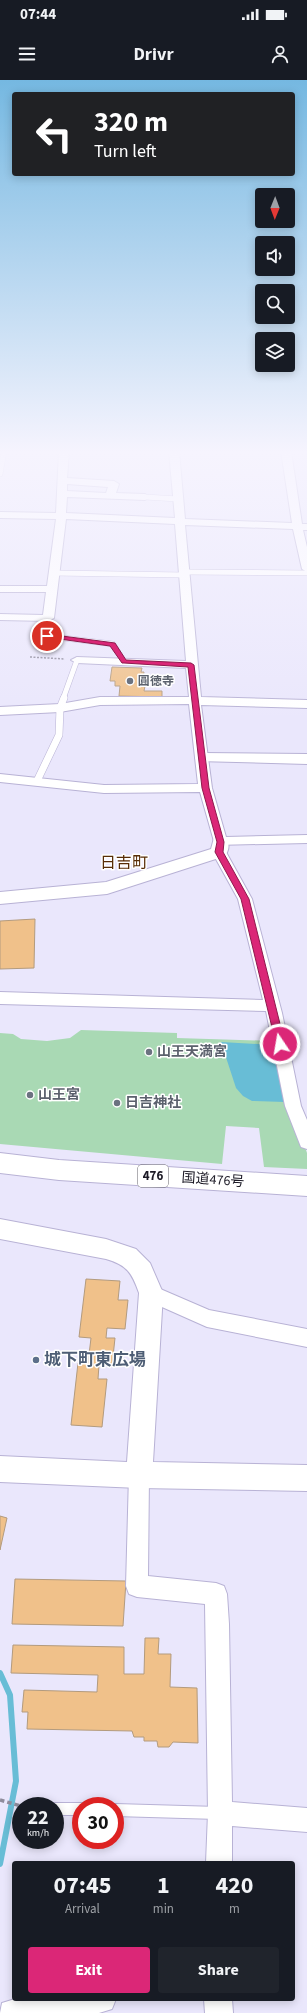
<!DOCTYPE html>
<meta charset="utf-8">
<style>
body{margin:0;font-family:"Source Sans 3","Noto Sans JP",sans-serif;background:#20242c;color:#f1f3f6;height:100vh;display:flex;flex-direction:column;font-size:15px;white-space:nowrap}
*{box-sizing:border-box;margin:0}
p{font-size:13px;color:#9ea1a6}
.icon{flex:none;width:22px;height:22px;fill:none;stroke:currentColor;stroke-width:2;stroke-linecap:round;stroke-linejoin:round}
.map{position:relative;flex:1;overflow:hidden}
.sheet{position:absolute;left:12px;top:1781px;width:283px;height:140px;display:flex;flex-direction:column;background:#171b24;border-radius:4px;box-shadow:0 2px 10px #0003}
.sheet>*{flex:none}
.banner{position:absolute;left:12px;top:12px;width:283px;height:84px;border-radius:4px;box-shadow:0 2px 10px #0003;background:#202124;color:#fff;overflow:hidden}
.needle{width:26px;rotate:181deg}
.fabs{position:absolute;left:255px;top:108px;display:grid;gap:8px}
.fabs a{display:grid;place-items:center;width:40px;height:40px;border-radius:4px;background:#171b24;box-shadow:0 2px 10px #0003;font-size:20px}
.speed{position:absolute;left:12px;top:1717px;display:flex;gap:8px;font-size:20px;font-weight:700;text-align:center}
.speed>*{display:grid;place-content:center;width:52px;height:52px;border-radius:50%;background:#171b24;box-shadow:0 2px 10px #0003;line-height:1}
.speed small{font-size:10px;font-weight:400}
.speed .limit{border:6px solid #d22;background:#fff;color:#111}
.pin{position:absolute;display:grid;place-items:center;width:34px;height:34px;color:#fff;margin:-17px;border:2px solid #fff;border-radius:50%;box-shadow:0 1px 4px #0007}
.me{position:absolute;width:44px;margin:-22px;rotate:348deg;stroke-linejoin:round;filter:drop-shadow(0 0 3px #0008)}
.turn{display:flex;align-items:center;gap:14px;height:84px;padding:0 16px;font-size:18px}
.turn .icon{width:52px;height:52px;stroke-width:2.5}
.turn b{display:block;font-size:28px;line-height:34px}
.eta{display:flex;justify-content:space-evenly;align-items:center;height:68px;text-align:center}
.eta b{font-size:24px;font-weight:700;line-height:28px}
.cta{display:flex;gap:8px;margin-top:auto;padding:8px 16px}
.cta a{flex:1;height:46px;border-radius:4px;background:#db2777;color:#fff;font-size:16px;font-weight:700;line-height:46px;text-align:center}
.cta a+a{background:#20242c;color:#f1f3f6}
.status{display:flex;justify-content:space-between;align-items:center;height:28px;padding:0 20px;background:#171b24;direction:ltr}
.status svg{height:11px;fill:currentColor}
header{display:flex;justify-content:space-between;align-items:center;height:52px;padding:0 16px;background:#171b24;font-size:18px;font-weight:700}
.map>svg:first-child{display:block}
.green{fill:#a9d9b4}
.water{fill:#68bdd6}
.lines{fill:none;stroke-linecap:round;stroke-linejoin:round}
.stream{stroke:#68bdd6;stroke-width:6}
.building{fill:#f0c18a;stroke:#b39b7e}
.service-far2-casing{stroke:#b8b2d5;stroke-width:6}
.service-far1-casing{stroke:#b8b2d5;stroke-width:8}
.service-casing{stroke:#b8b2d5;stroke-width:14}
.minor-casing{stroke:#b8b2d5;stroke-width:2}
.tertiary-casing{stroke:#b8b2d5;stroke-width:2}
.trunk-casing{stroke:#b8b2d5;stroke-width:2}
.path-far1{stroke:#8f8c9d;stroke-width:1.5;stroke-dasharray:2 1.5;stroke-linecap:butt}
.path{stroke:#8f8c9d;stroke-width:3.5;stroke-dasharray:4.5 3;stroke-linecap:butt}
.service-far2{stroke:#fff;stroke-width:5}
.service-far1{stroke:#fff;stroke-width:7}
.service{stroke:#fff;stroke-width:12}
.minor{fill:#fff;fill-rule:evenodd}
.tertiary{fill:#fff;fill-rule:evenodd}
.trunk{fill:#fff;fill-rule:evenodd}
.route{fill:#db2777;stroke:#8e194d}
.worship-dot{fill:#6b7280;stroke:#fff;stroke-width:1.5}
.service-dot{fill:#5c6f8a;stroke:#fff;stroke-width:1.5}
.labels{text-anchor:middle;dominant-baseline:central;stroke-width:3;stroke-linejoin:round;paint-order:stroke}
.far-worship-label{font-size:12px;font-weight:bold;fill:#5b616d;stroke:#fff;text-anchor:start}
.shield{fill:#fff;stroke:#605f67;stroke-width:1}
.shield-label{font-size:13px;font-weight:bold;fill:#1c1a26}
.worship-label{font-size:14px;font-weight:bold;fill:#5b616d;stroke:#fff;text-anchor:start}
.street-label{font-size:14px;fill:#1c1a26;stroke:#fff}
.quarter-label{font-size:16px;fill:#582d06;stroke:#fff}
.near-service-label{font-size:17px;font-weight:bold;fill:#4e5e75;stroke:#fff;text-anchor:start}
</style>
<div class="status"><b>07:44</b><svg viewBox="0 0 49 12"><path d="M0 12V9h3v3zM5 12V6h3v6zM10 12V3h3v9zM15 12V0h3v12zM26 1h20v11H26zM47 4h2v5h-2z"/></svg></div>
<header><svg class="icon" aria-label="menu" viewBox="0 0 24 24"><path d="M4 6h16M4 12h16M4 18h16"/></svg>Drivr<svg class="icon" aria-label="person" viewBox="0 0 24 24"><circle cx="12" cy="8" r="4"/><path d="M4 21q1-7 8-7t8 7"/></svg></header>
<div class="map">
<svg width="307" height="1933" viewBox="0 0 307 1933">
<rect width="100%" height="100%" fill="#eae7fc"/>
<!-- green -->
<polygon class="green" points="81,950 177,953 177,958 276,961 290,1028 307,1073 307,1089 264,1087 259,1048 226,1046 222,1084 0,1064 0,953 13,954 21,959 47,961 70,958"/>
<!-- water -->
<polygon class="water" points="221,962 274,965 285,1022 252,1021 243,1016 236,1008"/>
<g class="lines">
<!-- stream -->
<polyline class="stream" points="0,1593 10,1615 16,1701 0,1784"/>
</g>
<!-- building -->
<g class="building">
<polygon points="112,587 142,588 141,592 144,592 143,600 140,600 138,606 145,606 144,611 162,611 162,617 119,616 120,606 115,606 115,601 110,601"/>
<polygon points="35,839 34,888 0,889 0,841"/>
<polygon points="86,1199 120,1201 118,1220 128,1220 125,1249 107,1248 106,1258 115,1258 112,1286 99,1285 98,1299 107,1299 102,1347 71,1345 78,1283 88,1283 91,1258 79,1257"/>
<polygon points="0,1436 7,1438 0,1470"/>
<polygon points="15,1499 126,1501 123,1546 12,1544"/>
<polygon points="145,1558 159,1558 158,1574 171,1574 170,1607 197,1608 198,1663 173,1662 169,1667 158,1667 157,1661 144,1661 144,1657 134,1657 132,1651 27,1649 28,1632 22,1632 24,1610 97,1612 98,1595 11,1593 13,1565 124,1567 124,1594 144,1594"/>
</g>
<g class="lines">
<defs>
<g id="service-far2">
<polyline points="0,394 4,371"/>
<polyline points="145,417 178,419"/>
<polyline points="184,492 307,493"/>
<polyline points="54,493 184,495"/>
<polyline points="48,538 47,556 113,564 124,582"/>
<polyline points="63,619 77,580"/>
</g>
<polyline id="service-far1" points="37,701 59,655 60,628 64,618"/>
<g id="service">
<polyline points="55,1729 81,1729"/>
<polyline points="115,1730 218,1733"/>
</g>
<g id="minor">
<path d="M 59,371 L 69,371 L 67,398 L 114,401 L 119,404 L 116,413 L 145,414 L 150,417 L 145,420 L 67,417 L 66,433 L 175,438 L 169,371 L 179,371 L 185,439 L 292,443 L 281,371 L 291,371 L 302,444 L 307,444 L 307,450 L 303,450 L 307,467 L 307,492 L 302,489 L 293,449 L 185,445 L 201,617 L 307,620 L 307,628 L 201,625 L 212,708 L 226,757 L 307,755 L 307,763 L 215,765 L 200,712 L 104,713 L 0,702 L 0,694 L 104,705 L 198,704 L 189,624 L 100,625 L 60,632 L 0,635 L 0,627 L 60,624 L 100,617 L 189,617 L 186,588 L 77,583 L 71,580 L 77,577 L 186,581 L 175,444 L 66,439 L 54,538 L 48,541 L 0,540 L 0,534 L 43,535 L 46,512 L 0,512 L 0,506 L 47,506 L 56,439 L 0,438 L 0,432 L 56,433 ZM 67,404 L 108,407 L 106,413 L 67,411 Z"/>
<polygon points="219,768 224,769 226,772 252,819 282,933 301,1026 307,1040 307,1069 301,1067 285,1026 266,931 0,924 0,912 263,920 238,819 212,772 214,769"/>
<polygon points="151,1205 209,1230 307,1249 307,1267 207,1247 144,1219 142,1213 144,1207"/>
<polygon points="139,1385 146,1388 149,1395 148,1496 216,1503 224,1506 227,1514 229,1544 232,1722 307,1728 307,1752 232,1746 232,1783 206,1783 208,1733 205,1524 137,1517 129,1514 126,1506 129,1395 132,1388"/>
<polygon points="15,1919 116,1919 112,1929 99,1933 0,1933 2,1923"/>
<polygon points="204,1919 232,1919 233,1933 205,1933"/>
</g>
<g id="tertiary">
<polygon points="203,673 307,674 307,684 197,681 195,678 197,675"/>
<path d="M 220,757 L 226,758 C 230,764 229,770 225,776 L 107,814 L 0,824 L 0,812 L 106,802 L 211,769 L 214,758 Z"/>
<path d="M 0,1139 L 106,1159 L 136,1169 L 150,1183 L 163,1213 L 153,1382 L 307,1385 L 307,1411 L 139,1408 L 0,1402 L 0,1376 L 127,1382 L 139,1213 C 132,1193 127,1185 106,1179 L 0,1159 Z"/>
</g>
<polygon id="trunk" points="0,1073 59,1080 307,1096 307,1116 59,1100 0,1093"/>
</defs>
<!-- service-far2 casing -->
<use href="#service-far2" class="service-far2-casing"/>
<!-- service-far1 casing -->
<use href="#service-far1" class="service-far1-casing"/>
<!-- service casing -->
<use href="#service" class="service-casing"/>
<!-- minor casing -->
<use href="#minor" class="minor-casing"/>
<!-- tertiary casing -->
<use href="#tertiary" class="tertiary-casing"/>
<!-- trunk casing -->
<use href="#trunk" class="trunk-casing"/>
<!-- path-far1 -->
<polyline class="path-far1" points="30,577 65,579"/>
<!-- path -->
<polyline class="path" points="0,1720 21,1726"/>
<!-- service-far2 -->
<use href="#service-far2" class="service-far2"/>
<!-- service-far1 -->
<use href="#service-far1" class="service-far1"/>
<!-- service -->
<use href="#service" class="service"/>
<!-- minor -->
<use href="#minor" class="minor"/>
<!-- tertiary -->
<use href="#tertiary" class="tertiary"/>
<!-- trunk -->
<use href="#trunk" class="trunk"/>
</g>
<!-- sky -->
<linearGradient id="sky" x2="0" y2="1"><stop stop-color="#75b8e1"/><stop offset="0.58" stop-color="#f6f4fe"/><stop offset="1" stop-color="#f6f4fe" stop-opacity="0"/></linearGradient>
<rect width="307" height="642" fill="url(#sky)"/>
<!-- route -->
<polygon class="route" points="47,554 115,563 126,580 191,583 194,585 209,708 224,762 223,772 249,819 285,964 284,966 280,967 276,964 241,819 215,772 217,762 202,708 188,587 124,583 122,583 110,566 45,557 44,556"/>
<!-- markers -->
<g class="worship-dot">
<circle cx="130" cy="601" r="4"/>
<circle cx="149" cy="972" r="4"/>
<circle cx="30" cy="1015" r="4"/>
<circle cx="117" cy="1023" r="4"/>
</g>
<circle class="service-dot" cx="36" cy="1280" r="4"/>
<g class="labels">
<!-- far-worship labels -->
<g class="far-worship-label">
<text x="138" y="601">圓徳寺</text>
</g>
<!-- shield labels -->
<rect class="shield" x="138" y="1085" width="30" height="22" rx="3"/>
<g class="shield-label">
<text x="153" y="1096">476</text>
</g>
<!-- worship labels -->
<g class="worship-label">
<text x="157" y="972">山王天満宮</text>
<text x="38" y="1015">山王宮</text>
<text x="125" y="1023">日吉神社</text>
</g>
<!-- street labels -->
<g class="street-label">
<text transform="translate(213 1100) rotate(4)">国道476号</text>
</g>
<!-- quarter labels -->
<g class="quarter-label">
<text x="124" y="783">日吉町</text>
</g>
<!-- near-service labels -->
<g class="near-service-label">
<text x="44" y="1280">城下町東広場</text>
</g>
</g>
</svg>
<div class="fabs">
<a><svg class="needle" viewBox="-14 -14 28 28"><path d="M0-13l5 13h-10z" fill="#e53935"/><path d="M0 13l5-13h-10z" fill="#9ea1a6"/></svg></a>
<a><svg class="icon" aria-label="sound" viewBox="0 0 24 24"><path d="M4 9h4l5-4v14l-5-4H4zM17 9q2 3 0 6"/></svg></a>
<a><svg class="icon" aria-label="search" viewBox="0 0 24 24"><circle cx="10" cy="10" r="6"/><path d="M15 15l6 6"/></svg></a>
<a><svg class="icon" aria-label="layers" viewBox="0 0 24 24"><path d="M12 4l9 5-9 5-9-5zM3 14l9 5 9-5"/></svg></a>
</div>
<div class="speed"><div>22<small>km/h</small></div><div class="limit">30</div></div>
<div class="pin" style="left:47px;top:556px;background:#d93025"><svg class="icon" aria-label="arrive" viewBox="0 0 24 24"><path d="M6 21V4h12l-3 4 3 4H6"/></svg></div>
<svg class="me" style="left:280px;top:964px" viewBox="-20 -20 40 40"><circle r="17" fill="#db2777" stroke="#fff" stroke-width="3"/><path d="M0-11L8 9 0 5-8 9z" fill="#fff"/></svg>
<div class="banner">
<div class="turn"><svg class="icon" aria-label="left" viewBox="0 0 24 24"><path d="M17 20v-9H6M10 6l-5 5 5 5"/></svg><div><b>320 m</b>Turn left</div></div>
</div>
<section class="sheet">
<div class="eta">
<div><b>07:45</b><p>Arrival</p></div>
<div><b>1</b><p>min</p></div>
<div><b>420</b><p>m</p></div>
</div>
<div class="cta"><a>Exit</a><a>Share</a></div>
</section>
</div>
